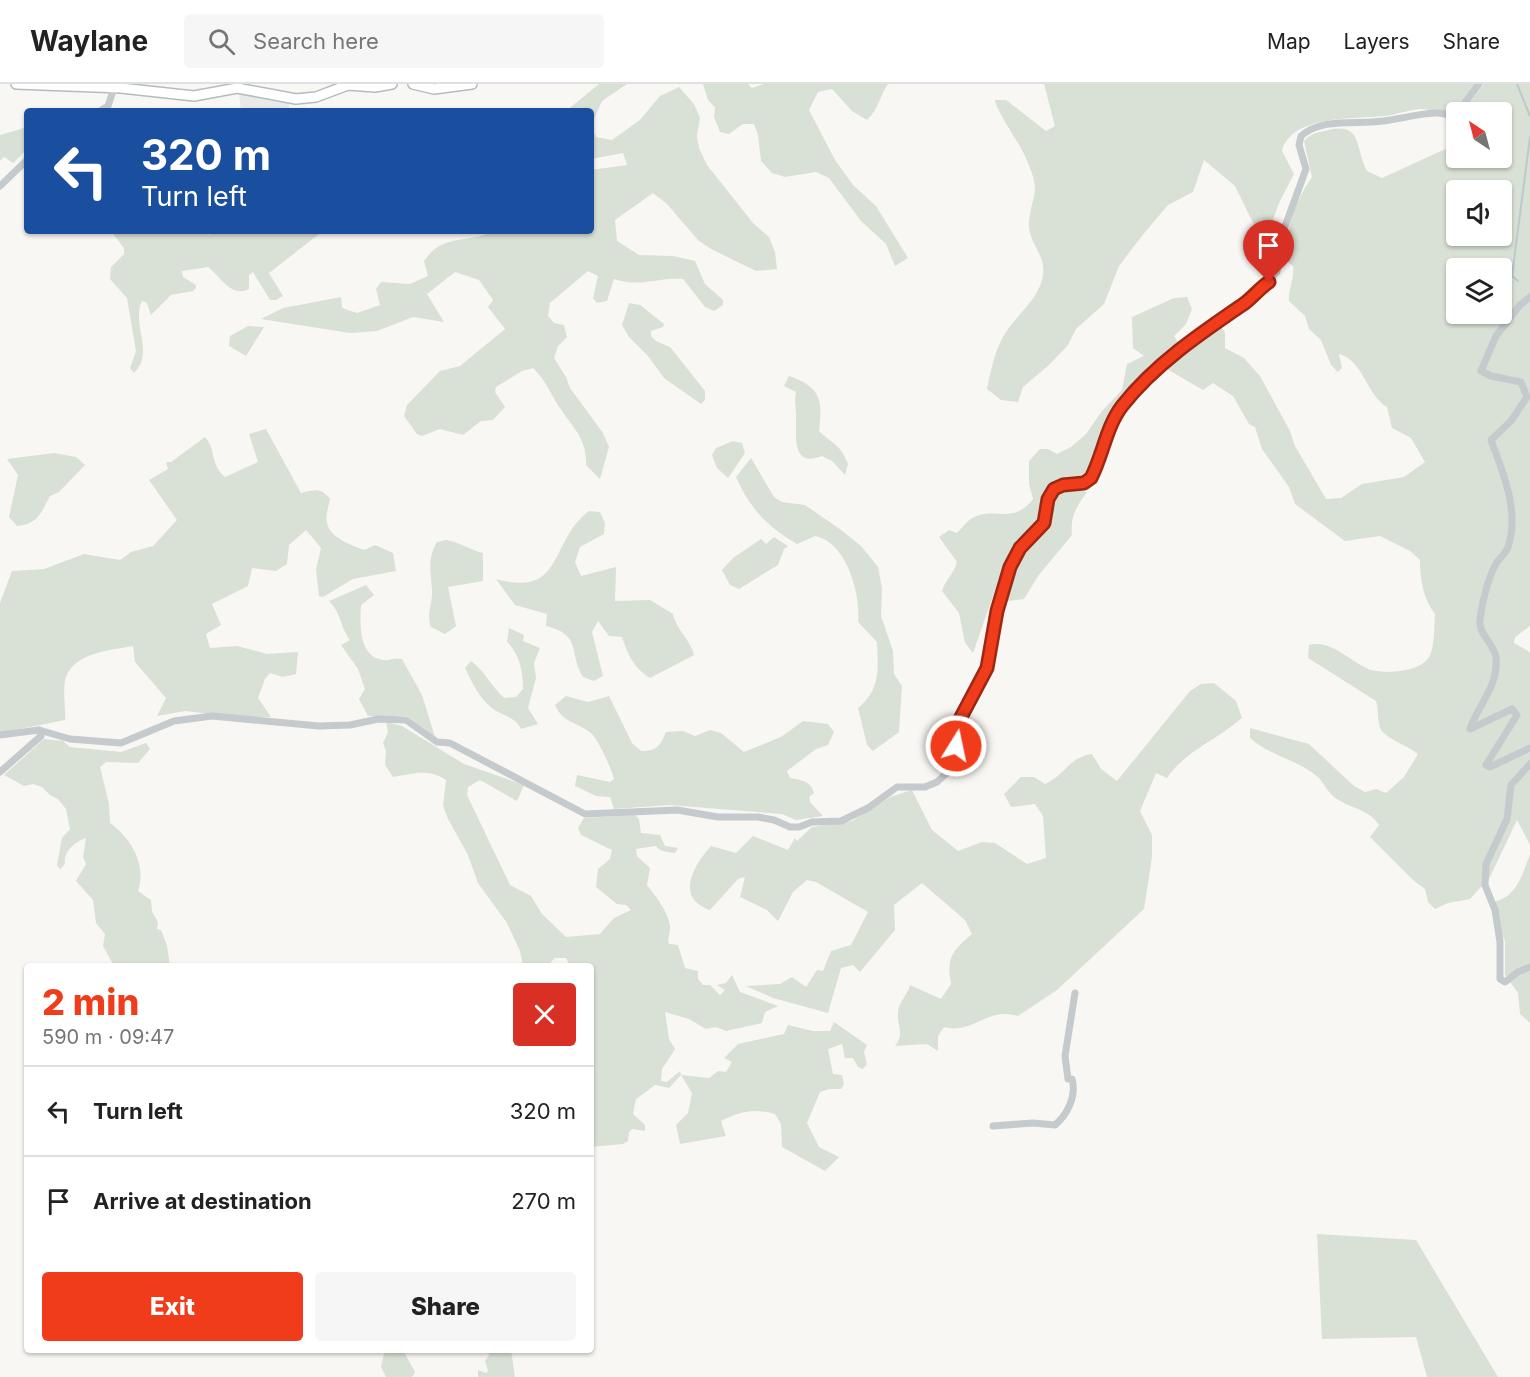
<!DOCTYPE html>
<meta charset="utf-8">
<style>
body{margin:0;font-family:Inter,sans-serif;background:#f6f6f6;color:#222;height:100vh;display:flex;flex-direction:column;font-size:22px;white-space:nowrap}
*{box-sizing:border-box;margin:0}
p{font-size:20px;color:#767676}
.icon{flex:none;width:33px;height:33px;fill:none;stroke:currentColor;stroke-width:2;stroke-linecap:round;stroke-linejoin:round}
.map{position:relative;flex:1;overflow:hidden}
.sheet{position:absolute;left:24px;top:879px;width:570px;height:390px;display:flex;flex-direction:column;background:#fff;border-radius:6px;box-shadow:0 2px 4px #0004}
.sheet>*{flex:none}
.hud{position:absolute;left:24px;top:24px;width:570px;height:126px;border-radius:6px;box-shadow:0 2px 4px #0004;background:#1a4fa0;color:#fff;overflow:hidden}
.needle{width:39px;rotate:324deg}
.tools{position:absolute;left:1446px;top:18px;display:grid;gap:12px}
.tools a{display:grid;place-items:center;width:66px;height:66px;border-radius:6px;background:#fff;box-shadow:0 2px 4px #0004;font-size:30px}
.pin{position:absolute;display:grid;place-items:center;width:51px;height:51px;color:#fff;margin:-62px -26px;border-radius:50% 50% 50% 0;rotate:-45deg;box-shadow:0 0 6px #0007}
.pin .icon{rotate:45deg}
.me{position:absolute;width:66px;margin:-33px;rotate:10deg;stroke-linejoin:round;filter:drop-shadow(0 0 4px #0008)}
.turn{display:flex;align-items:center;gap:21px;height:126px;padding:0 18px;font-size:27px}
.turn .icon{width:78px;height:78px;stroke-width:2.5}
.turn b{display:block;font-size:42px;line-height:51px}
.round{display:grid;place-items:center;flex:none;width:63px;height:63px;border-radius:6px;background:#f6f6f6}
.summary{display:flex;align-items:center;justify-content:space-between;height:102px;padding:0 18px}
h1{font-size:36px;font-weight:800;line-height:45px;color:#f13c1b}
.primary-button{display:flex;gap:12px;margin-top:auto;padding:12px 18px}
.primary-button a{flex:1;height:69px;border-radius:6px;background:#f13c1b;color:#fff;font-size:24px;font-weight:800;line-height:69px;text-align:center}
.primary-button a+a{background:#f6f6f6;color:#222}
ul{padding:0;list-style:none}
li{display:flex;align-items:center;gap:18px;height:90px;padding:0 18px;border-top:2px solid #e0e0e0}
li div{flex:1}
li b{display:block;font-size:22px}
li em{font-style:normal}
header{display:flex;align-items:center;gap:36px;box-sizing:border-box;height:84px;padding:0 30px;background:#fff;border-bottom:2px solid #e0e0e0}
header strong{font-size:28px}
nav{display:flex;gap:33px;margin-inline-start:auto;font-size:21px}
.search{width:420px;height:54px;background:#f6f6f6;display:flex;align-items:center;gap:15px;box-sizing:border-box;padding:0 21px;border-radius:6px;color:#767676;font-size:22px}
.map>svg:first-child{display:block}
.built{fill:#e8e9e8}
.green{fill:#d9e0d5;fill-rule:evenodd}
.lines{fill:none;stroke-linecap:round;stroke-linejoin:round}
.stream{stroke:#bbcacd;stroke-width:2}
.secondary-casing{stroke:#b4bcc0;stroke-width:12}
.street{stroke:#c5cacd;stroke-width:7}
.secondary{stroke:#fff;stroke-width:9}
.route-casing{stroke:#9d2712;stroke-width:15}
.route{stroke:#f13c1b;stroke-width:10}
</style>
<header>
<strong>Waylane</strong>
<div class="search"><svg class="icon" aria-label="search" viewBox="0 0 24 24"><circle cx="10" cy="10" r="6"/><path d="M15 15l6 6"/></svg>Search here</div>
<nav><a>Map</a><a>Layers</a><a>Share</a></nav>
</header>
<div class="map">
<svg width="1530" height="1293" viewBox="0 0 1530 1293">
<rect width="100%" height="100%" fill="#f8f7f4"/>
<!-- built -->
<polygon class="built" points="239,9 288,16 290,27 241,27"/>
<!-- green -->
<g class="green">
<path d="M 599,0 L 627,0 L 602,17 L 591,42 L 596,53 L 612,56 L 640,36 L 660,12 L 679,3 L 694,20 L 700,34 L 697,52 L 699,64 L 707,81 L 753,139 L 769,153 L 775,168 L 777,185 L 756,187 L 711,165 L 698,156 L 667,120 L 653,109 L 615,136 L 617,157 L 639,171 L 673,172 L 695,177 L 705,200 L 723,216 L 723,221 L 714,227 L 705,223 L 683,195 C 657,193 641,204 614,195 L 607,217 L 597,219 L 593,214 L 598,192 L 588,187 L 550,219 L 548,232 L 554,239 L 564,241 L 567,253 L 558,262 L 554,274 L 566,293 L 570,304 L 603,349 L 609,363 L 600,395 L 586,381 C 587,356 575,346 562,327 C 551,312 547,297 533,284 L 522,287 L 496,303 L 495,308 L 505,323 L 493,336 L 481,337 L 463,351 L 440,345 L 422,352 L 417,350 L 404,332 L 407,321 L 440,287 L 460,282 L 505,245 L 488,223 L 493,216 L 479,196 L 455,188 L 427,210 L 444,238 L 413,233 L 377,247 L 350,249 L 261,235 L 283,224 L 341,213 L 342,224 L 357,229 L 380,221 L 376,205 L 381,198 L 410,200 L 428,192 L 424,177 C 444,148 465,161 494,147 L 591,147 L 591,86 L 627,81 L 623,69 L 591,75 L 591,27 L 566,27 Z"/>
<path d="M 703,0 L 748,0 L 752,4 L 764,0 L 888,0 C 879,13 879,25 867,36 L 852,27 L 832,5 L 818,8 L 809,26 L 835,76 L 853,101 L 876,122 L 908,174 L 895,182 L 886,160 L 861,137 L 829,94 L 816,88 L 785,93 L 772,89 L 761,77 L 758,51 L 754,40 L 743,40 L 729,50 L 720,48 L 714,33 L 715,23 L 708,16 Z"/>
<path d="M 1044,0 L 1476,0 C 1470,8 1462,25 1452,27 C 1443,29 1430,25 1420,25 C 1407,26 1396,31 1384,32 C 1354,35 1291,31 1282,67 L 1294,90 L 1279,119 L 1265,157 L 1258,149 L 1235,102 L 1204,76 L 1193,108 L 1168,121 L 1141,153 L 1119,182 L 1104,220 L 1076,245 L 1068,261 L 1049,281 L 1023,303 L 1018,318 L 1001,316 L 987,305 C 991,287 995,264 1006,248 C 1017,231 1037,216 1042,196 C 1048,173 1032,164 1029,144 C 1028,132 1033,119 1035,107 C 1036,97 1029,81 1025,72 C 1019,58 996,27 995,16 L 1006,16 L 1046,47 L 1055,42 Z"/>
<path d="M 1484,0 L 1530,0 L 1530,542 L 1515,553 L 1514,559 L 1530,568 L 1530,761 L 1517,736 L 1490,793 L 1470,815 L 1448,819 L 1435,825 L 1428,818 L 1425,805 L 1413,796 L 1370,753 L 1379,741 C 1369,725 1352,725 1337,715 C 1328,709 1325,701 1319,694 C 1299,676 1270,672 1250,654 L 1250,644 L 1309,660 L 1354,702 L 1365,708 L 1376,705 L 1386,709 L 1404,693 L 1418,670 C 1408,662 1386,654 1381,646 C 1377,638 1379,626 1376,617 L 1308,574 L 1309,561 C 1332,555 1351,579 1371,586 C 1387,590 1423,588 1430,571 C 1435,560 1434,541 1435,530 C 1423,515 1420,494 1420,476 L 1410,467 L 1380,452 L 1345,457 L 1295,420 L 1289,403 L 1262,365 L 1255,343 L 1249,340 L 1233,312 L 1213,299 L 1203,306 L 1165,284 C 1180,269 1199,248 1220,242 L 1225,248 L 1225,264 L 1244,274 L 1260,292 L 1290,347 L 1295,362 L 1326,415 L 1341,414 L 1362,400 L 1404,393 L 1425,378 L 1411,354 L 1392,344 L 1387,323 C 1367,312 1364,277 1339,270 L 1342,284 L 1338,288 L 1331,281 L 1321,256 L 1309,245 L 1305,232 L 1289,217 C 1288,204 1295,195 1293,182 L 1284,175 C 1287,145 1294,118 1312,93 L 1304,57 C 1311,49 1319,48 1329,46 C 1363,38 1355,66 1367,87 L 1382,94 L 1452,62 L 1453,49 L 1450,35 L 1456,32 L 1456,74 L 1502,74 L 1502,28 L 1462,28 ZM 1456,106 L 1502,106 L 1502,152 L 1456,152 ZM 1456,184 L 1502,184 L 1502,230 L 1456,230 Z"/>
<polygon points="24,44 27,45 27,65 13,79 4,73 0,77 0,51"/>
<path d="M 111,147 L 202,147 L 208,151 L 218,147 L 323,147 L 269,189 L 283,212 L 276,216 L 270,216 L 253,188 L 249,191 L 249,205 C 231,214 221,193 208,183 L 182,187 L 183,193 L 196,201 L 196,204 L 193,207 L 171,211 L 151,231 L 147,219 L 142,217 C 131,240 155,269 134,289 L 130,284 L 136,267 L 127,214 L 110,195 L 111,183 L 124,170 L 124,164 Z"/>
<path d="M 1187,213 L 1192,225 L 1186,240 L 1174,252 L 1180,261 L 1157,278 L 1117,318 L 1100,351 L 1087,389 L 1055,401 L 1045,412 L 1041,439 L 1013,466 L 1002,486 L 973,569 L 965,559 L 959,529 L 942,507 C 945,496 954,490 957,478 L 939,453 L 949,446 L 957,449 C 962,444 966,438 971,435 C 993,421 1013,442 1033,415 L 1029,400 L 1029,377 L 1040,365 L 1048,365 L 1057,370 L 1071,363 L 1086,350 L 1102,327 L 1122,306 L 1127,280 L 1144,272 L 1133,264 L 1132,233 L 1174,214 Z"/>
<polygon points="629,219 640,221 664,240 663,243 651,247 651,252 656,257 670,263 705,307 705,316 701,320 664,294 648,272 629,253 622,241"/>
<polygon points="248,242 264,243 246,272 229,262 230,252"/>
<path d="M 789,292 C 821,303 823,316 819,347 C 833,361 840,359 848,380 L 845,391 L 832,377 L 822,372 C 790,385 797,349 796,332 C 796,323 794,317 796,308 L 784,302 Z"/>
<path d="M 266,345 L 301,409 C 314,406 321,403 330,415 C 329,421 325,432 327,439 C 330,454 351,461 364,466 L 375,461 L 393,469 L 396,487 L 353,495 L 323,513 L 319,512 L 316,485 L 321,464 L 306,446 L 289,461 L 287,480 L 276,487 L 252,484 L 248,502 L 212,520 L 221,541 L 206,550 L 210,564 L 237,562 L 267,570 L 298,568 L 296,590 L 283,593 L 270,589 L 265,595 L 258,614 L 271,633 L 235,633 L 185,627 L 157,632 L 166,614 L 135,578 L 133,562 C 112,566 75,568 66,593 C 62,605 66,624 65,636 L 0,649 L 0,519 L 12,487 L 44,485 L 84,470 L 120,476 L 131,468 L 153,462 L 177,436 L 149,396 L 168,385 L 166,378 L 171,378 L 205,353 C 216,364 210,381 225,393 L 258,378 L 249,350 Z"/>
<polygon points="733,357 742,359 745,369 728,394 717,384 712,371 716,364"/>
<path d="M 54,369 L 76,373 L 85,381 L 59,408 L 50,412 C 41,429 38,440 17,442 L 9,433 L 18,391 L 7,375 Z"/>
<path d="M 751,374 L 774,413 L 782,418 L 805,421 L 841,446 L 861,462 L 878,483 L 882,504 L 881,532 L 893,567 L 894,590 L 902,602 L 899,648 L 873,667 L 867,661 L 858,624 C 881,605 878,585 877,558 L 858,538 C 861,511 847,458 815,452 L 797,460 C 768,444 749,423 736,393 Z"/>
<path d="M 1068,405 L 1087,408 C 1076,423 1070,433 1072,451 L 1038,492 L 1024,515 L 1008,517 C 1010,494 1013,478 1029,462 C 1035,456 1042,452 1046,445 C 1057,427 1039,413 1068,405 Z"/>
<path d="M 589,427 L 600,428 L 605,439 L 604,450 L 580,463 L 575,478 L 581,492 L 616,483 L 615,517 L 650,516 L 673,530 C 677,547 689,553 694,571 L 650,594 C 633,583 628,571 622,553 L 609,552 L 598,537 L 592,548 L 603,592 L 594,597 L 583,593 C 568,569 583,551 546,542 L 547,530 L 515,521 L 496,495 C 565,514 548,458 589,427 Z"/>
<polygon points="774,453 788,462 784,465 778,481 739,505 730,501 722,486 733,474 761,455 766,460"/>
<path d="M 446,456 C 460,458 470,466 483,469 L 483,497 L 448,503 L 456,542 L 445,550 L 431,543 C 426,529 433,520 432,505 C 431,488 427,474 437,458 Z"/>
<path d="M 366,501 L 374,511 L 361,521 C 360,538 358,573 383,576 C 390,577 394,573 402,575 L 422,611 L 435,653 L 407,632 L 368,632 L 359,615 L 365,605 L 358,585 L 341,561 L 350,556 C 339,541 343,532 329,517 Z"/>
<path d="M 509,544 L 524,551 L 523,557 L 540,564 L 534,579 L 536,594 L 528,624 L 538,640 L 521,645 C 514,632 504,633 492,624 C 479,614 472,598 465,584 L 471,577 C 485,587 491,602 504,614 L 516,613 L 523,605 C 523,588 520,570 507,558 Z"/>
<path d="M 1214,599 L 1236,617 L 1242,634 C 1217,656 1186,666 1167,694 L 1156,689 L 1140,727 L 1152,751 L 1152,773 L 1144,825 L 1057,906 L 1018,932 C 986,922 974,951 944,943 L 938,952 L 938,967 L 927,960 L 895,962 C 905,950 897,942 898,929 C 898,919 908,910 910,901 L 941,915 L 951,900 C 946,874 952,867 972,850 L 965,836 L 922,799 L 894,821 L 895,846 L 860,888 L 853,881 L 841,884 L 828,929 L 773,914 L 746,902 L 780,900 L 792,893 L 806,903 L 817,886 L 823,887 L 831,867 L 851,861 L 868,828 L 816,798 L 807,796 L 793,808 L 778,837 L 767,826 L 740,813 L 745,793 L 738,795 L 710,826 C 674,814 694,781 711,762 L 736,769 L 753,752 L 788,766 L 795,754 L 797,757 L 812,743 L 852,737 L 890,713 L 912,706 L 932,746 L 958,767 L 982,758 L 995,759 L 1027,780 L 1046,774 L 1043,732 L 1035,720 L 1011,723 L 1004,710 L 1021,693 L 1034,693 L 1045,700 C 1066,691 1067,674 1092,670 L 1101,685 L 1117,697 L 1190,607 L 1201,600 Z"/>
<path d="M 566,612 L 588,618 L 609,612 L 632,659 L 641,667 C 657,667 660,662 666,648 L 683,647 L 695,652 L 710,646 L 721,649 L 744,668 L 781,653 L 803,637 L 828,640 L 834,648 L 828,661 L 816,665 L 787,687 L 790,694 C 801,696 811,697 814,709 L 809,713 L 810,718 L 823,732 L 796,736 L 782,730 L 669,721 L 614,725 L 610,713 L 596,712 L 575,702 L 577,691 L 610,698 L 614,695 C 612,686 598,655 591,649 C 578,639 562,638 555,621 Z"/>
<path d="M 386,638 L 402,642 L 464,680 L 524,701 L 517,717 L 480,696 L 468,703 L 467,711 L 510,801 L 531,812 L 542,830 L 566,853 L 600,850 L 614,834 L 631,826 L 626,821 L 617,820 L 596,803 L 598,785 L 610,775 L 612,766 L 581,751 L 578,744 L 584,734 L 635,731 L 639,735 L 641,749 L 660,751 L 665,762 L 678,764 L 675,769 L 662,767 L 655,762 L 636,765 L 637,772 L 650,784 L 647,801 C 656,813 668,827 670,842 C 671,849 667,854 669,860 L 678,861 L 685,884 L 698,887 L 698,895 L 703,901 L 710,901 L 720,911 L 725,906 L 717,901 L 726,899 L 732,891 L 740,908 L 778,922 L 765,928 L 762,939 L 726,947 L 716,943 L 706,945 L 689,935 L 665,928 L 669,955 L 675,965 L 662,985 L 661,997 L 667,998 L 680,987 L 681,991 L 709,994 L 718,987 L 726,988 L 732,978 L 724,974 L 738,960 L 784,950 L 788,941 L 813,947 L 830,947 L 834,938 L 867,961 L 864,968 L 867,980 L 863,985 L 858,983 L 853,974 L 845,974 L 842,960 L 828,965 L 833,990 L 842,991 L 844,1000 L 841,1005 L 829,1005 L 820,1008 L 807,1039 L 819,1063 L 839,1073 L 825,1087 L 782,1063 L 781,1040 L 775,1030 C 753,1024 741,1027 721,1037 L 726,1052 L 680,1060 L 676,1041 L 688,1029 L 692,1009 L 681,991 L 669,1004 L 655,1001 L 636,1015 L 633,1030 L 645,1041 L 645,1047 L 632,1045 L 629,1048 L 628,1057 L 623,1060 L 591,1063 L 591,882 L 570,882 L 566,874 L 555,874 L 547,882 L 523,882 L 520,867 L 507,839 L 478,799 L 468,771 L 448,735 L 443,722 L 446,696 C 427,684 414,690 393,693 L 385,681 L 386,667 L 383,659 L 388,648 Z"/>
<path d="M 44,655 L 63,657 L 70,663 L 121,668 L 146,659 L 150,665 L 138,679 L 106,678 L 100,683 L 109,720 L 110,739 C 131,754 147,781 138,807 L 151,816 L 152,828 L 158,838 L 157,845 L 161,846 L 167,862 L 170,882 L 114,882 L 103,862 L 105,850 L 96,839 L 93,816 L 76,797 L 86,780 L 83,773 L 86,754 C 75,758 63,767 65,780 L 60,785 L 57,781 L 62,754 L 70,745 L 66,725 L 58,715 L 50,711 L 42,703 L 33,700 L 24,702 L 4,691 Z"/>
<path d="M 1530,770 L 1530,939 L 1520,930 L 1518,909 L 1505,891 L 1505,857 L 1492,828 L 1493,818 C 1517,813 1522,791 1530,770 Z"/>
<polygon points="1317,1150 1416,1156 1498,1293 1427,1293 1416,1253 1322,1255"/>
<polygon points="385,1266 403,1266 415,1288 412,1293 386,1293 381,1283"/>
<polygon points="487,1266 511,1266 515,1293 478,1293 478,1286 486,1289 488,1287 485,1277 489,1271"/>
</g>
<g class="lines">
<!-- stream -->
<g class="stream">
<polyline points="1517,0 1530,32"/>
<polyline points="1518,197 1512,192 1530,53"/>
</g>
<defs>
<g id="secondary">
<polyline points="16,0 121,4 194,12 237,4 296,15 316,13 348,1 375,3 392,0"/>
<polyline points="413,0 434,5 472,0"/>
</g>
</defs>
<!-- secondary casing -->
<use href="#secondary" class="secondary-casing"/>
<!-- street -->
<g class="street">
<polyline points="100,27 108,22 114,4"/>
<polyline points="1458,28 1479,0"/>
<polyline points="0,102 27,76"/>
<path d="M 1530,213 L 1520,221 L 1496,252 L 1481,287 L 1491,292 L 1521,298 L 1527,313 L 1511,337 L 1491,356 C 1503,389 1520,427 1508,463 C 1506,469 1501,473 1497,478 C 1488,493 1482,519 1480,535 C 1478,551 1494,559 1496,573 C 1499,603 1478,620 1470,645 L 1512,625 L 1517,631 L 1486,681 L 1490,683 L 1530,664"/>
<path d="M 0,651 L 39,646 L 70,655 L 121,659 L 174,637 L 212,632 L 319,642 L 350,641 L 378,635 L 406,636 L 437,658 L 450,659 L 585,730 L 677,726 L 718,733 L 758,733 L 774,736 L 790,743 L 799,743 L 812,738 L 841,737 L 868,724 L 897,703 L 925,703 L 937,698 L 950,686 L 959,637 L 987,584 L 997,527 L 1010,483 L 1020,464 L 1044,439 L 1048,415 L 1054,405 L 1063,401 L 1084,399 L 1091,394 L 1121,323 L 1158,283 L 1199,254 L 1213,239 L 1247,217 L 1277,188 L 1280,156 L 1306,85 L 1299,61 L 1301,52 C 1322,33 1357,41 1383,37 C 1400,35 1417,30 1434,29 C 1443,28 1448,33 1456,30"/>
<polyline points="1530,680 1511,701 1507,735 1486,780 1485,801 1495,826 1500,858 1500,895 1505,898 1518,888 1530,883"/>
<polyline points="0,688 41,652 39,646"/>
<path d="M 993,1042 L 1033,1039 L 1055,1041 C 1067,1031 1077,1012 1072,995 L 1068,995 L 1065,972 L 1075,909"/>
</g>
<!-- secondary -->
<use href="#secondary" class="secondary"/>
</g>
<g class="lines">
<defs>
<path id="route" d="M 956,662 L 959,637 L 987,584 L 997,527 L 1010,483 L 1020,464 L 1044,439 L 1048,415 L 1054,405 L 1063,401 L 1084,399 L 1091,394 C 1103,371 1106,343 1122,322 C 1155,280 1201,249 1245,219 C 1253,213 1260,204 1269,198"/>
</defs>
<!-- route casing -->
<use href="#route" class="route-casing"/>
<!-- route -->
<use href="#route" class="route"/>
</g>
</svg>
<div class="tools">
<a><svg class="needle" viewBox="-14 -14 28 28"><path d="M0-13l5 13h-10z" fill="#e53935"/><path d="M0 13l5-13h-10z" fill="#767676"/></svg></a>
<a><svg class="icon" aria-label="sound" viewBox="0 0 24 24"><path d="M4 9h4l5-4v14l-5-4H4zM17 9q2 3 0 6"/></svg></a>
<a><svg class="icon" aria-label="layers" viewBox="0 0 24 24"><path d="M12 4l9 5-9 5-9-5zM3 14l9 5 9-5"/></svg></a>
</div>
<div class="pin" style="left:1269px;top:198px;background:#d93025"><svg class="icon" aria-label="arrive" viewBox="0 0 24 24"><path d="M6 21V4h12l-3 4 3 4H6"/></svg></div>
<svg class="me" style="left:956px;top:662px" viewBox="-20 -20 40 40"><circle r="17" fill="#f13c1b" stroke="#fff" stroke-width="3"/><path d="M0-11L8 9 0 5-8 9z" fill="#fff"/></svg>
<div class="hud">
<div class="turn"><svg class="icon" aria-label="left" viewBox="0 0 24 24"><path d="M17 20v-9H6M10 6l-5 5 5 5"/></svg><div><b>320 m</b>Turn left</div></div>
</div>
<section class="sheet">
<div class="summary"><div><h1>2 min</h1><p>590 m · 09:47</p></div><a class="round" style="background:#d93025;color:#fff"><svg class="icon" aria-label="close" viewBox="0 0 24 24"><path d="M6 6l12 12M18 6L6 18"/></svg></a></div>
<ul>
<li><svg class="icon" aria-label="left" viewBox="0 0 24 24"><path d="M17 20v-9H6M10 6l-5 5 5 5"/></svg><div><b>Turn left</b></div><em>320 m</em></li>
<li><svg class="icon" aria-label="arrive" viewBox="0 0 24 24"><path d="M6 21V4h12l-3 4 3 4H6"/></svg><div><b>Arrive at destination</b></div><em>270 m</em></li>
</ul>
<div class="primary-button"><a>Exit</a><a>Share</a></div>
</section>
</div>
